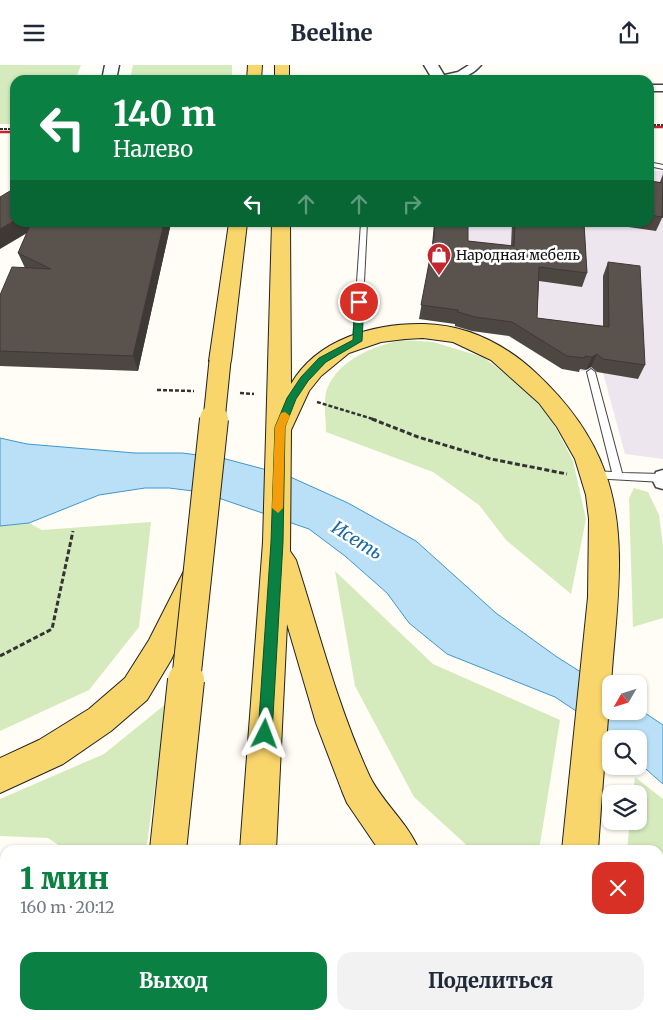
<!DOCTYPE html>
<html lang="ru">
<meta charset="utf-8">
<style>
body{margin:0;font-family:Merriweather,serif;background:#f2f2f3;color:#1f2937;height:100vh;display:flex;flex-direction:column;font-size:19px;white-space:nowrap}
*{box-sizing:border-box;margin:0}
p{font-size:16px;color:#747a83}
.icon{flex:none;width:28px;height:28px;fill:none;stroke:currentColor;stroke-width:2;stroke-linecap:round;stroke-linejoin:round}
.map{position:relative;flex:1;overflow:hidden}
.drawer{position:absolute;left:0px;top:780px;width:664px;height:175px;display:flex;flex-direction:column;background:#fff;border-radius:15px 15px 0 0;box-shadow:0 1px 4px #0004}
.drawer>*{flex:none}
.banner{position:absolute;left:10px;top:10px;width:644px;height:152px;border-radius:15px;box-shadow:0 1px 4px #0004;background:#0b8043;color:#fff;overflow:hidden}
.needle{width:32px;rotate:231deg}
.tools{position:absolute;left:602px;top:610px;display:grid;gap:10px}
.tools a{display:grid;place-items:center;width:45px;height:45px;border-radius:10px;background:#fff;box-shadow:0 1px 4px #0004;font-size:25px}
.pin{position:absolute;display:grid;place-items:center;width:42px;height:42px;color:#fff;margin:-21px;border:2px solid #fff;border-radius:50%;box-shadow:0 1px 5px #0007}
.me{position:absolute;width:55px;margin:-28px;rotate:3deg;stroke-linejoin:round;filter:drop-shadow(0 0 4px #0008)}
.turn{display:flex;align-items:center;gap:18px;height:105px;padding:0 20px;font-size:22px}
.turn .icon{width:65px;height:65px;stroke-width:2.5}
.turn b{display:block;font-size:35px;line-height:42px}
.lanes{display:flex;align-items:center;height:48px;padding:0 20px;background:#0003;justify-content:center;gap:25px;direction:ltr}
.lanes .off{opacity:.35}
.round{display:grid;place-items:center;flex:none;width:52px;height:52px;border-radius:15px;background:#f2f2f3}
.overview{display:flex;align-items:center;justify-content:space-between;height:85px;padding:0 20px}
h1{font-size:30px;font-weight:800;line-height:38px;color:#0b8043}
.cta{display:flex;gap:10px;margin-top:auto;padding:10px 20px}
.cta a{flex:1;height:58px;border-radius:15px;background:#0b8043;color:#fff;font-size:20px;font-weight:800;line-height:58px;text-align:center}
.cta a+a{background:#f2f2f3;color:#1f2937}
header{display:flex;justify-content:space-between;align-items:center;height:65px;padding:0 20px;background:#fff;font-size:22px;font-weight:800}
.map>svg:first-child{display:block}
.industrial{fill:#eee6ef}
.green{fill:#d5ebbd}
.water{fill:#b9e0f7;stroke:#3f96cf}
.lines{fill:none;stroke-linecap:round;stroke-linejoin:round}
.service-casing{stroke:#444;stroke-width:2}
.minor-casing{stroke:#444;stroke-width:3}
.tertiary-casing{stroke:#444;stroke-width:3}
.primary-casing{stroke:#222;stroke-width:2}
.path-far2{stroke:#333;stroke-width:2;stroke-dasharray:3 1;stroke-linecap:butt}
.path-far1{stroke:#333;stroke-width:2.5;stroke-dasharray:4 2;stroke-linecap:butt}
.path{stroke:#333;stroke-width:3;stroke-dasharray:5 2.5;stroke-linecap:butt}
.service{fill:#fff;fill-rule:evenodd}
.minor{fill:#fff;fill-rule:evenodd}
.tertiary{fill:#fff;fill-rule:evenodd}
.primary{fill:#f9d66b;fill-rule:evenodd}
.rail{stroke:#c4262e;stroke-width:2.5}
.primary-bridge-far2-casing{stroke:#222;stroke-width:23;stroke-linecap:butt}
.primary-bridge-far1-casing{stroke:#222;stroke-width:30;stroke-linecap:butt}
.primary-bridge-casing{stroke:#222;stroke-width:38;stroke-linecap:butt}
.primary-bridge-far2{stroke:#f9d66b;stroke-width:21}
.primary-bridge-far1{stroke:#f9d66b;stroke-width:28}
.primary-bridge{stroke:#f9d66b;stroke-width:36}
.wall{fill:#4d4742}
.shaded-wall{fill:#3f3936}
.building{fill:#5a524d;stroke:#3f3936}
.route{fill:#0b8043;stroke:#07532c}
.slow{fill:#f59e0b}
.labels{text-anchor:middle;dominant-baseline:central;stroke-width:5;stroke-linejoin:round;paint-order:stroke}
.far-poi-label{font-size:14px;fill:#111;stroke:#fff;text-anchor:start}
.water-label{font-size:18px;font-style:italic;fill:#1768a6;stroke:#fff}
</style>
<header><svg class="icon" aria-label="menu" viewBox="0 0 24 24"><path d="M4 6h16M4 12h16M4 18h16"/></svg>Beeline<svg class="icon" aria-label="share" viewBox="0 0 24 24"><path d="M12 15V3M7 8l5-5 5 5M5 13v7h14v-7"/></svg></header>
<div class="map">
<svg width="663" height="955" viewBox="0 0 663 955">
<rect width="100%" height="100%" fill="#fffdf5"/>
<!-- industrial -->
<polygon class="industrial" points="649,105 663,106 663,394 625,389 603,308 562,304 508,271 454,264 455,259 419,254 432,186 434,158 649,158"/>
<!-- green -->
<g class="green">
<polygon points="0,0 81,0 75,15 15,15 15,59 0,59"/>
<polygon points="133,0 232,0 232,15 130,15"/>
<path d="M 402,275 L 433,277 L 483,292 L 516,317 L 549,350 L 573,396 L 586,454 L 571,529 L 506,475 L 479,440 L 433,407 L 326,367 C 326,354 323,335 327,324 C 339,294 374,281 402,275 Z"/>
<polygon points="634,423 648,427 659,450 663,481 663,553 633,562 629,433"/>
<polygon points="151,457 139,562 89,625 0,666 0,461 29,458 42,465"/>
<polygon points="335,506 433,599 560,655 539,785 472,785 414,732 355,621"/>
<polygon points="167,638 146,785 66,785 48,773 0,771 0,734 104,689"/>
<polygon points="635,712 663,734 663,893 659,893 659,785 627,785 630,756 639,756 639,729 633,729"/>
<polygon points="5,848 5,950 64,950 64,955 0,955 0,849"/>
<polygon points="334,950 476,950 483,955 334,955"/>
</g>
<!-- water -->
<polygon class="water" points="0,373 27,379 135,388 182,388 222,393 286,410 348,438 416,476 496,548 557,592 611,626 611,646 639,646 639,644 663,660 663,719 639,698 639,674 611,675 576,646 555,632 447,589 409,558 387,528 345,491 309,464 201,427 169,423 145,423 99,430 29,458 0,461"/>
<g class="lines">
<defs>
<g id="service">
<polygon points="649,97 663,100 663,104 649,101"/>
<polygon points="361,158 367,158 361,276 357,279 353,276"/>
<polygon points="591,304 595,307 622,408 663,409 663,417 591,413 589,410 594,406 612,407 587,307"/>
</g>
<g id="minor">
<path d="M 469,0 L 481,0 C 470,13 451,18 434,14 L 436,12 L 458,7 Z"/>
<rect x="649" y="20" width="14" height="6"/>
<polygon points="663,405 663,424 656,422 653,416 656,407"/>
</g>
<g id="tertiary">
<polygon points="105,0 119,0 116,15 102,15"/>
<polygon points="424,0 438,0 447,15 433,15"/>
</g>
<g id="primary">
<polygon points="248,0 262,0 261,15 247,15"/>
<rect x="275" y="0" width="14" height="15"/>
<polygon points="229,158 247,158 231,296 228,301 220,304 212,301 209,296"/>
<path d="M 272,158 L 290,158 L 291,319 C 317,274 374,258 424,259 C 467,260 505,279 536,308 C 566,336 591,368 605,407 C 628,469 617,540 612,605 C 607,665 602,725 598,785 L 562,785 L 588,532 L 589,454 L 586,430 L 575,394 L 557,362 L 539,338 L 491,295 L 453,277 L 423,273 L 405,274 L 381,277 L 349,288 L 321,311 L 309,326 L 291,365 L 290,486 L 296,495 C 319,567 338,643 370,712 C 383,738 408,758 419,785 L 379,785 L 347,738 L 342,726 L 316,658 L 287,559 L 276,785 L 240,785 L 263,477 Z"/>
<polygon points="196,499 206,502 210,511 171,595 147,635 111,666 63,699 0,728 0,693 39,675 89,644 125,613 149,575 186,502"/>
<polygon points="0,798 5,800 5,836 0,834"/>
<rect x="77" y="950" width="40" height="5"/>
<rect x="130" y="950" width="40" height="5"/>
<rect x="227" y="950" width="40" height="5"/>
<polygon points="542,950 582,950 581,955 541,955"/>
<polygon points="603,950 656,950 658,955 605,955"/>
</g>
</defs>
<!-- service casing -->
<use href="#service" class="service-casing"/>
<!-- minor casing -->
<use href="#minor" class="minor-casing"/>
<!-- tertiary casing -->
<use href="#tertiary" class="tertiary-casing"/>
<!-- primary casing -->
<use href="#primary" class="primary-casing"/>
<!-- path-far2 -->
<g class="path-far2">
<polyline points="586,15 640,13"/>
<polyline points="649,60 663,60"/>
<polyline points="0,64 15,64"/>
</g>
<!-- path-far1 -->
<g class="path-far1">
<polyline points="157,325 194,326"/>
<polyline points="240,328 254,329"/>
<polyline points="317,337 376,355"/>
</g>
<!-- path -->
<g class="path">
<polyline points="372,354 418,372 491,394 567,409"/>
<polyline points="0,591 52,564 73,466"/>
</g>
<!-- service -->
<use href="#service" class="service"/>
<!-- minor -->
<use href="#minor" class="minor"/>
<!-- tertiary -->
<use href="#tertiary" class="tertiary"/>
<!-- primary -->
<use href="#primary" class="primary"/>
<!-- rail -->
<g class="rail">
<polyline points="649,62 663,62"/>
<polyline points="0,67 15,67"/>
</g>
<defs>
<polyline id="primary-bridge-far2" points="214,355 220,296"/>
<polyline id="primary-bridge-far1" points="186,616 214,354"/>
<polyline id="primary-bridge" points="168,785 186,615"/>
</defs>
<!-- primary-bridge-far2 casing -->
<use href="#primary-bridge-far2" class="primary-bridge-far2-casing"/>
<!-- primary-bridge-far1 casing -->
<use href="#primary-bridge-far1" class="primary-bridge-far1-casing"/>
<!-- primary-bridge casing -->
<use href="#primary-bridge" class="primary-bridge-casing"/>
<!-- primary-bridge-far2 -->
<use href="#primary-bridge-far2" class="primary-bridge-far2"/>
<!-- primary-bridge-far1 -->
<use href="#primary-bridge-far1" class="primary-bridge-far1"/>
<!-- primary-bridge -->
<use href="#primary-bridge" class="primary-bridge"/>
</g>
<!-- wall -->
<g class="wall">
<polygon points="663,109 663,153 662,153 656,166 601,158 649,158 649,116 660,117"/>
<polygon points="15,158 171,158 138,306 0,301 0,230 25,203 18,188 27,168"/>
<polygon points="434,158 468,158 468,176 511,181 512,158 584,158 587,208 582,222 539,216 537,253 603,261 603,211 608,197 645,300 638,314 597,307 591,302 586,305 580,304 579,307 562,304 509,271 472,266 455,261 455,259 419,254 432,180"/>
</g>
<!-- shaded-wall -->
<g class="shaded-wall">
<polygon points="15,155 15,158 44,158 0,184 0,164"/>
<polygon points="164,158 171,158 138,306 133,291"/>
<polygon points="597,289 591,302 586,305 592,292"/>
</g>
<!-- building -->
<g class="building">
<polygon points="649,116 663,118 662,152 649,150"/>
<polygon points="15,123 15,155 0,164 0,132"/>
<polygon points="31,158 164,158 133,291 0,286 0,230 12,202 51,204 18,188"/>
<polygon points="435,158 468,158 468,176 514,181 515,158 584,158 587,208 539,202 537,253 609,262 608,197 640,201 645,300 603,294 597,289 592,292 585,291 585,293 567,291 512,257 475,252 458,247 458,245 421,240 434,172"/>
</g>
<!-- route -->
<polygon class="route" points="359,234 364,237 362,276 326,297 308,316 296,334 285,362 283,477 272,669 270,674 265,676 260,674 258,669 271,477 275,362 287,333 301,312 319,293 353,275 355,237"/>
<!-- slow -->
<polygon class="slow" points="285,347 290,351 285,362 283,443 278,448 272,443 275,362 281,348"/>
<!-- icons -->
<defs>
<symbol id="shop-pin" viewBox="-11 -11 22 30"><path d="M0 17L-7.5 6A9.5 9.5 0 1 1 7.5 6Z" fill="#c4262e" stroke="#fff"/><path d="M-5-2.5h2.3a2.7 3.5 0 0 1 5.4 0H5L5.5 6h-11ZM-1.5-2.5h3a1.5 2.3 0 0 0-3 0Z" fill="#fff"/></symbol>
</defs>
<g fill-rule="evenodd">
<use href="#shop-pin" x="425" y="176" width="28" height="38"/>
</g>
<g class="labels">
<!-- far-poi labels -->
<g class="far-poi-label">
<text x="456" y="190">Народная мебель</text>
</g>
<!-- water labels -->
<g class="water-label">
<text transform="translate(357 475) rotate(32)">Исеть</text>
</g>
</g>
</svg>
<div class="tools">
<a><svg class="needle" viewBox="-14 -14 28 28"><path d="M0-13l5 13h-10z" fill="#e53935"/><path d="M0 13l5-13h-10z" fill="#747a83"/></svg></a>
<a><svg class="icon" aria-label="search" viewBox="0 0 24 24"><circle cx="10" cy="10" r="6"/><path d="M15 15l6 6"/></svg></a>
<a><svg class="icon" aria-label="layers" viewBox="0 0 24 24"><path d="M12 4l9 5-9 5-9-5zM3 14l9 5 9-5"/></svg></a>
</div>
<div class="pin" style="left:359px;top:237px;background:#d93025"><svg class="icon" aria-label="arrive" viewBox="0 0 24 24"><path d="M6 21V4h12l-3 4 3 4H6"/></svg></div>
<svg class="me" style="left:265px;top:669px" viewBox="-20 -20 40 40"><path d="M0-17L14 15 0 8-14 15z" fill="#0b8043" stroke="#fff" stroke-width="4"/></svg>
<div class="banner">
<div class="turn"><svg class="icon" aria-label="left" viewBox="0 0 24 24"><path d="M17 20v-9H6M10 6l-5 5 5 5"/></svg><div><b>140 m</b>Налево</div></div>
<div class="lanes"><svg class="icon" aria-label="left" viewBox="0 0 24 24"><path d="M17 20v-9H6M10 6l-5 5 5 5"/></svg><svg class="icon off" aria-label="ahead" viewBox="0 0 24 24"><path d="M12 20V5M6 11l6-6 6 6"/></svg><svg class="icon off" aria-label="ahead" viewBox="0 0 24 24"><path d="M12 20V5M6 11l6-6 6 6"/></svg><svg class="icon off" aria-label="right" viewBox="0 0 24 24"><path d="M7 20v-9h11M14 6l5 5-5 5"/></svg></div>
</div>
<section class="drawer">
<div class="overview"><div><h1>1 мин</h1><p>160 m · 20:12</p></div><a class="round" style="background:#d93025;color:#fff"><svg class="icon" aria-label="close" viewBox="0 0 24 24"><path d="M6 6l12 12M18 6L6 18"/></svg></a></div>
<div class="cta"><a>Выход</a><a>Поделиться</a></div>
</section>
</div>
